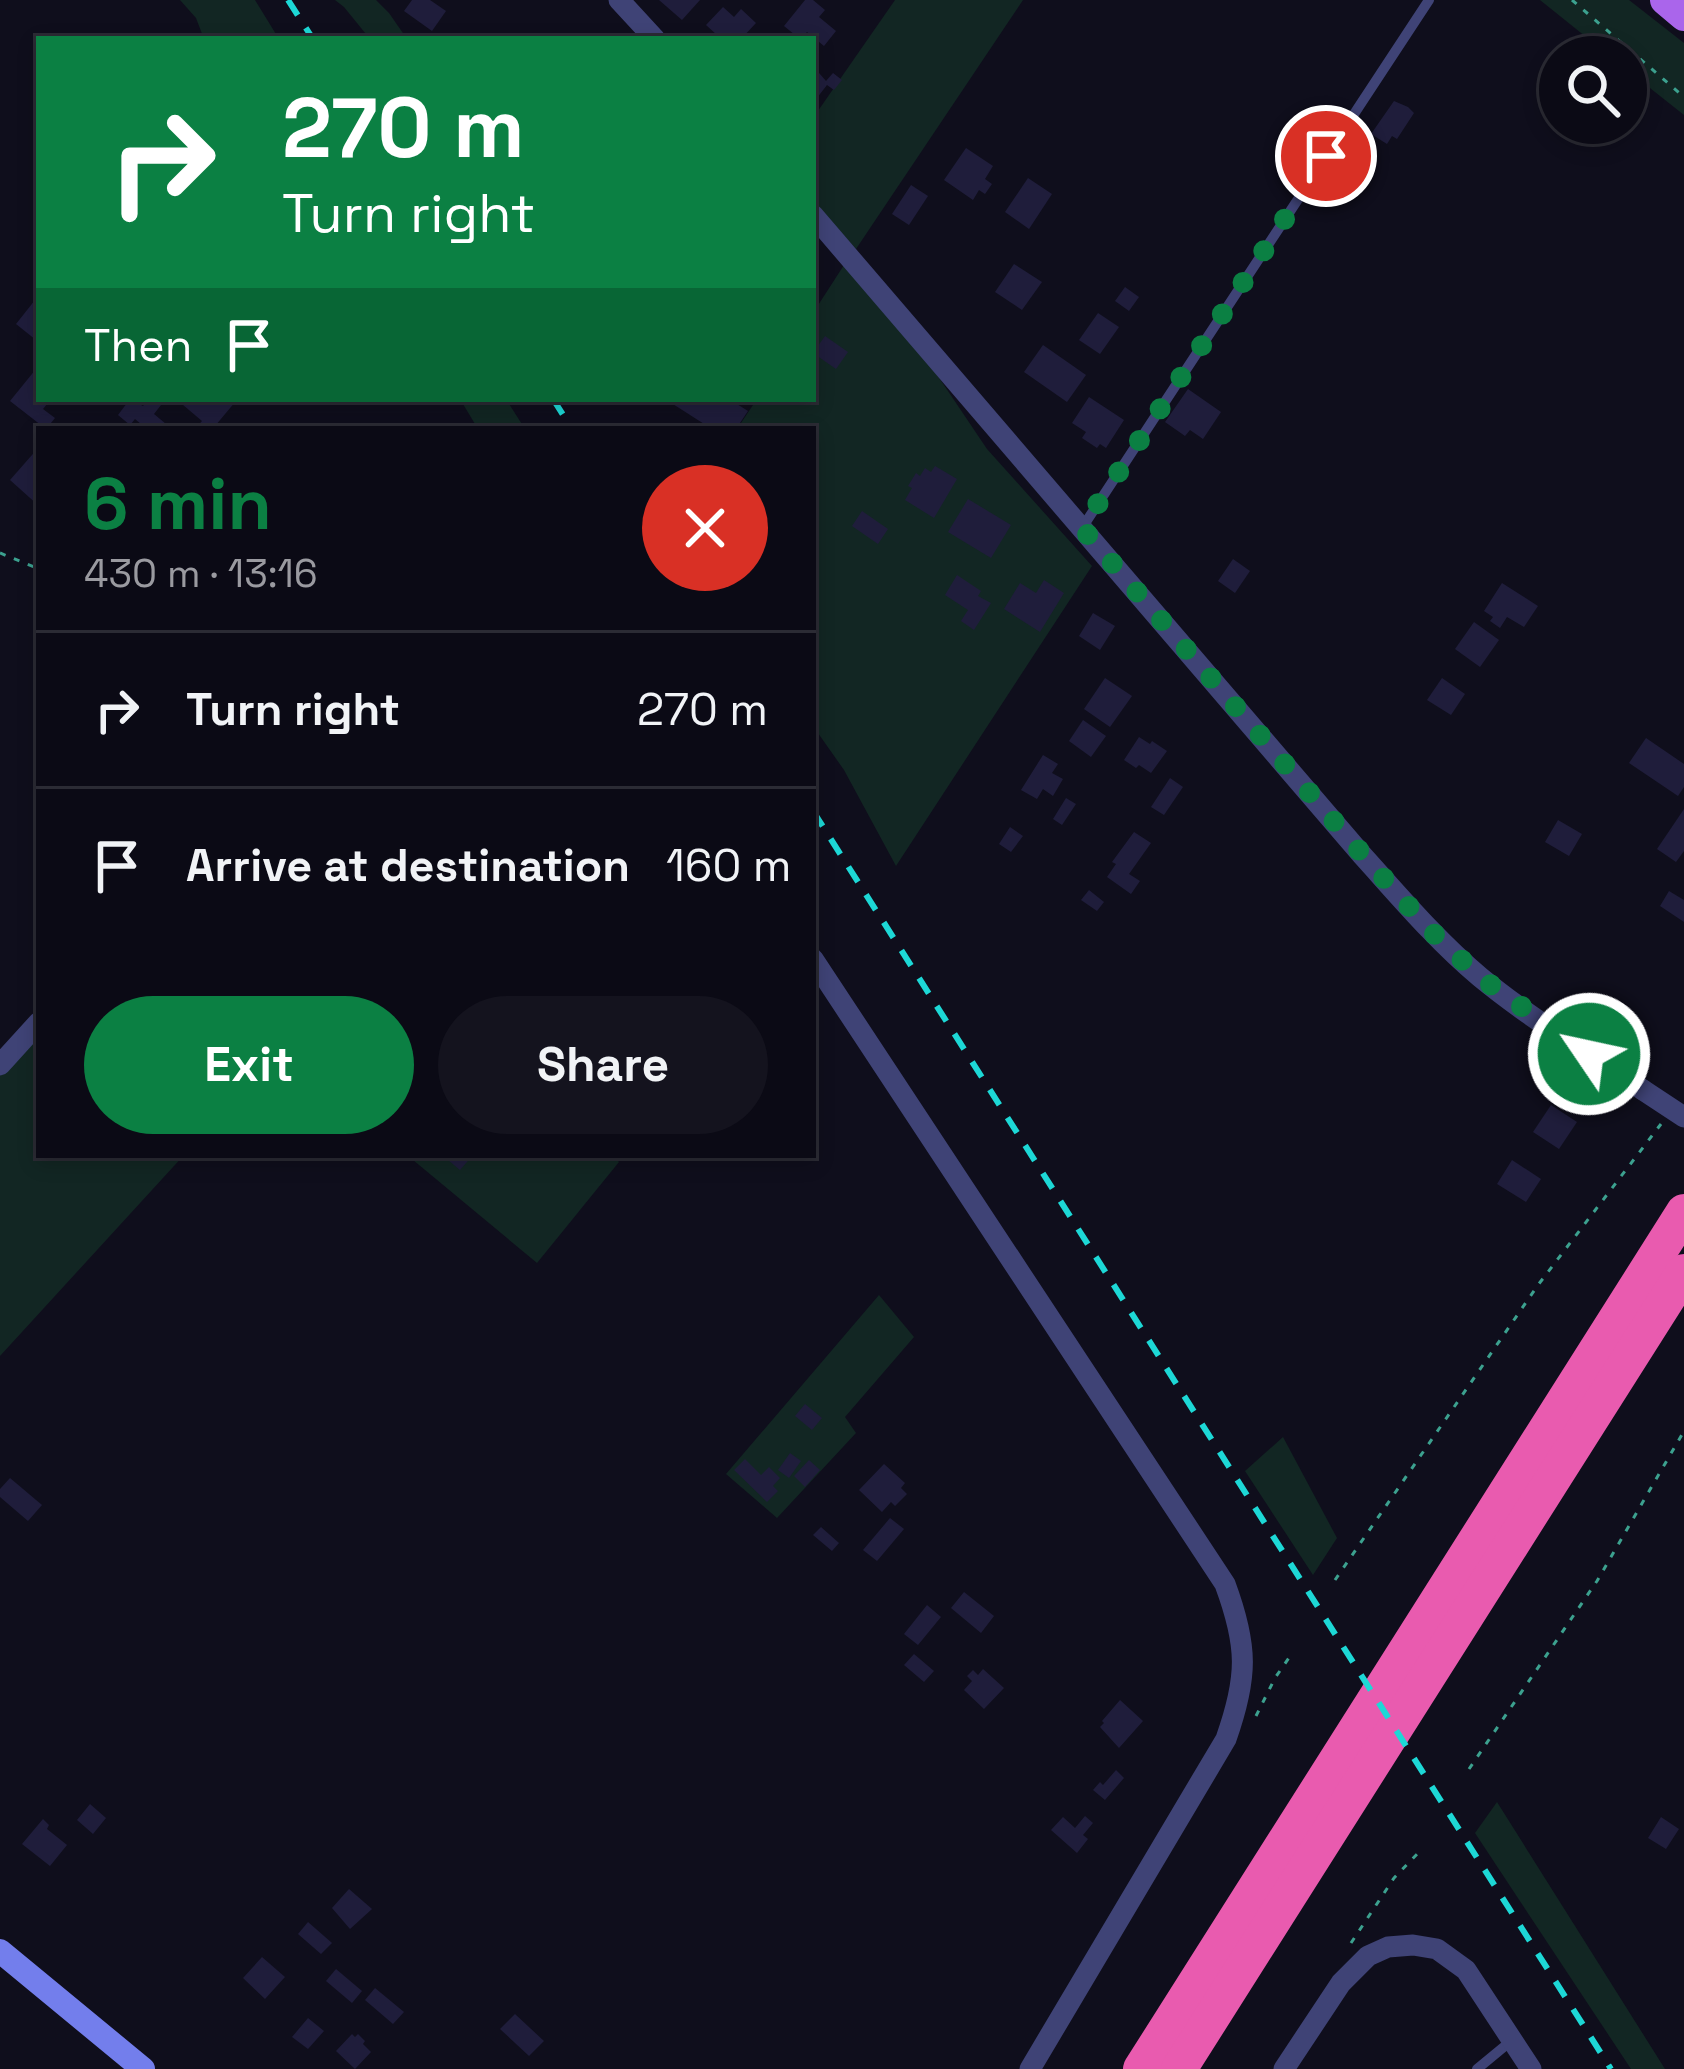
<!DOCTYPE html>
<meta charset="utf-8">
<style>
body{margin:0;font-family:"Space Grotesk",sans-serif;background:#14131e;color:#f1f3f6;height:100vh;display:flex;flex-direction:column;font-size:45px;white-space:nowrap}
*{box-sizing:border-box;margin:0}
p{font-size:39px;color:#9a9aa0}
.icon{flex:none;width:66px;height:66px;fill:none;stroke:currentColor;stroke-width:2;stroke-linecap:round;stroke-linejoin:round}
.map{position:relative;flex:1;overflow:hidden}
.details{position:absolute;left:36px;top:426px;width:780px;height:732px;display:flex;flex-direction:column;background:#0b0a15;border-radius:0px;box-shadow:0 6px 18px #0003,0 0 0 3px #2b2b34}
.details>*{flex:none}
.top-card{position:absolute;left:36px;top:36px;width:780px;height:366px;border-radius:0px;box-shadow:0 6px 18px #0003,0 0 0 3px #2b2b34;background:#0b8043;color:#fff;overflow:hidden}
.fabs{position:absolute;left:1539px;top:36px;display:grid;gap:24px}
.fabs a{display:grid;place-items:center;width:108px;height:108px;border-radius:50%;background:#0b0a15;box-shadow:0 6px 18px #0003,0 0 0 3px #2b2b34;font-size:60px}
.pin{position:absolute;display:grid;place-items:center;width:102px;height:102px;color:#fff;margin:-51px;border:6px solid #fff;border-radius:50%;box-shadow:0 3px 12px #0007}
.me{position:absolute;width:132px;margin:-66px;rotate:304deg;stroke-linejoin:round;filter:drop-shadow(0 0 9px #0008)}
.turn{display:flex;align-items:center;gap:42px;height:252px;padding:0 48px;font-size:54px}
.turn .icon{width:156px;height:156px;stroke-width:2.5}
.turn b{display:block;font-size:84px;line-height:102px}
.then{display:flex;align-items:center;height:114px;padding:0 48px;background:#0003;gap:24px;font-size:45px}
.round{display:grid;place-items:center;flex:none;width:126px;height:126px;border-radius:63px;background:#14131e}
.overview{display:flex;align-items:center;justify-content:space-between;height:204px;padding:0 48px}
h1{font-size:72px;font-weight:800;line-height:90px;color:#0b8043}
.cta{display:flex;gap:24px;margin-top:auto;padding:24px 48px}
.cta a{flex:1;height:138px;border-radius:72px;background:#0b8043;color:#fff;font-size:48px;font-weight:800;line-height:138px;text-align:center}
.cta a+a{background:#14131e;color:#f1f3f6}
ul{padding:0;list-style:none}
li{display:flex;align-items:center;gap:36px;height:156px;padding:0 48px;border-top:3px solid #2b2b34}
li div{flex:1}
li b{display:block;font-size:45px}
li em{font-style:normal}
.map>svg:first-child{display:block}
.green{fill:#122623}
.building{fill:#1f1d3b}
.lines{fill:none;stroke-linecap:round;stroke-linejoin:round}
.path{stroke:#3ca18f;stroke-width:3;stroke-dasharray:6 9;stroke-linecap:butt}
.lane{stroke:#3f4376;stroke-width:10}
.street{stroke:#3f4376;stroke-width:21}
.secondary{stroke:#737eec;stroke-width:24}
.primary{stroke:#aa65eb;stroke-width:30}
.highway{stroke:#e95baf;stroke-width:36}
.rail{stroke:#1dd8d6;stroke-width:6;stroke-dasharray:18 15;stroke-linecap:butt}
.street-bridge{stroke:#3f4376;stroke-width:21}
.route{stroke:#0b8043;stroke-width:21;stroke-dasharray:0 37.8}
</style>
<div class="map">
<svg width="1684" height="2069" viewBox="0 0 1684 2069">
<rect width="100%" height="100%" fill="#0f0e1c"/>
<!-- green -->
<g class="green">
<polygon points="180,0 255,0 279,39 204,39 196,18"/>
<polygon points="335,0 376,0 389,13 407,39 370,39 344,7"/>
<polygon points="895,0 1023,0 856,249 813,201 813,118"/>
<polygon points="1540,0 1629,0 1684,43 1684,115 1626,69 1626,57 1611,57"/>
<polygon points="844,265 921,351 987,449 1092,566 896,866 844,770 813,726 813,429 737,429 757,399 813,399 813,313"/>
<polygon points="460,399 506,399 525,429 478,429"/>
<polygon points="39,1033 39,1155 184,1155 0,1356 0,1076"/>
<polygon points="407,1155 612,1155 619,1162 537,1263"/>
<polygon points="879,1295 914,1337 845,1417 856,1433 777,1518 726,1474"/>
<polygon points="1283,1437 1337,1538 1313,1575 1245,1471"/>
<polygon points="1497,1802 1665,2069 1631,2069 1475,1833"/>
</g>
<!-- building -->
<g class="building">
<polygon points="412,0 430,0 446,11 432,31 404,11"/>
<polygon points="659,0 700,0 682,20"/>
<polygon points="805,0 813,0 825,10 819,17 836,31 824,46 807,32 800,39 784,26"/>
<polygon points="723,7 734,17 741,9 756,23 741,39 713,39 717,35 706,25"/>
<polygon points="813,66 826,81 833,73 842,80 834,90 827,85 813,103"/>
<polygon points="1394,101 1408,107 1414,113 1397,139 1392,136 1387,144 1371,134"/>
<polygon points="966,148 993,166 985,179 992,184 985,194 979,190 973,200 944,180"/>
<polygon points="1028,178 1052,194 1029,229 1005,212"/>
<polygon points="911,185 928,196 909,225 892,214"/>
<polygon points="1014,264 1042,282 1022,310 995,292"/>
<polygon points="1125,287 1139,297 1129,311 1115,301"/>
<polygon points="39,295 39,337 36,340 16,324"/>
<polygon points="1098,313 1119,327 1100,354 1079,340"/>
<polygon points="825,336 848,352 836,369 813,353"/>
<polygon points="1043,345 1086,375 1067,402 1024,372"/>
<polygon points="36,369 39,371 39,399 51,399 43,409 55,418 46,429 10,401"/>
<polygon points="1188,389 1221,412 1203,439 1190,430 1185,436 1165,422"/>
<polygon points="1089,397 1124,420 1106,448 1100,444 1097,448 1082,438 1086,432 1072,423"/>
<polygon points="130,399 143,406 149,399 153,399 161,405 154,414 166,424 162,429 147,429 135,419 130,425 118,415"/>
<polygon points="176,399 233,399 236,401 215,426 218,429 195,429 202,421"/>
<polygon points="665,399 729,399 748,411 736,429 712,429"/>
<polygon points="39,447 39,506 10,480"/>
<polygon points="935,466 957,479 934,518 905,500 912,488 908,486 916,473 920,476 925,468 931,472"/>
<polygon points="968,499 1011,525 991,558 948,532"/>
<polygon points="862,511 888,529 878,544 852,526"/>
<polygon points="1233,559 1250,571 1235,593 1218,581"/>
<polygon points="957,575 981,591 978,596 991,603 974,630 961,621 968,610 945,595"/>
<polygon points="1044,580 1064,593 1040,632 1004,609 1020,583 1036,593"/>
<polygon points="1502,583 1538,606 1524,627 1507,617 1500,628 1490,621 1493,617 1484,611"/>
<polygon points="1093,613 1115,626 1100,650 1079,636"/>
<polygon points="1474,622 1499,640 1480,667 1455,649"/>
<polygon points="1105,678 1132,696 1110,727 1084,709"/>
<polygon points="1442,678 1465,694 1451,715 1427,700"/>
<polygon points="1083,720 1106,736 1091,757 1069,741"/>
<polygon points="1139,737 1150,744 1152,741 1167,751 1151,773 1139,765 1136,768 1124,760"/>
<polygon points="1646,738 1684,764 1684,787 1678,796 1629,763"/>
<polygon points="1043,755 1058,764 1052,773 1063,779 1053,796 1043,789 1037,799 1021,790"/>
<polygon points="1170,778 1183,787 1164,815 1151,807"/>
<polygon points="1066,798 1076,804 1062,825 1053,819"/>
<polygon points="1684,809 1684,851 1676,862 1657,849"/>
<polygon points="1558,820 1582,834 1569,856 1545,842"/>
<polygon points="1010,827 1023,836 1011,852 999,844"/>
<polygon points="1134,832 1151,843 1129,874 1140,881 1131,894 1107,877 1116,864 1112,862"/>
<polygon points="1089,890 1104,902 1097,911 1081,900"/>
<polygon points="1669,891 1684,900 1684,922 1660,906"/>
<polygon points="1551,1105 1577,1122 1559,1149 1533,1132"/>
<polygon points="442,1155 473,1155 460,1170"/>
<polygon points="1512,1160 1541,1179 1526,1202 1497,1184"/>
<polygon points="805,1404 822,1418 812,1430 795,1416"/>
<polygon points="790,1453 801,1461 789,1478 778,1470"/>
<polygon points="745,1459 761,1475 769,1467 780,1478 773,1486 778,1491 767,1502 734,1470"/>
<polygon points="809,1460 820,1470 805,1487 794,1476"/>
<polygon points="884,1464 905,1483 901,1488 907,1494 895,1506 891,1502 882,1512 859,1490"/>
<polygon points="10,1478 42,1505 28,1521 0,1497 0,1489"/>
<polygon points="890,1518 904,1529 877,1561 863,1550"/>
<polygon points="821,1527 839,1543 832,1551 813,1535"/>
<polygon points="964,1592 994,1616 981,1633 951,1608"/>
<polygon points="927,1605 941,1617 918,1645 904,1634"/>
<polygon points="914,1654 934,1671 924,1682 904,1665"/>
<polygon points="983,1669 1004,1688 984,1709 964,1690 972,1681 967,1676 973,1670 978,1675"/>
<polygon points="1120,1700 1143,1721 1119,1748 1100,1727 1104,1723 1102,1721"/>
<polygon points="1116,1770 1124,1778 1105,1800 1093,1790 1100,1782 1103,1785"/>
<polygon points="90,1804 106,1818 93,1834 77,1820"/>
<polygon points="1085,1816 1093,1823 1083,1835 1088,1839 1077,1853 1051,1830 1063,1817 1075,1828"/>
<polygon points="1661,1817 1679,1829 1666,1849 1648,1838"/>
<polygon points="43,1819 49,1825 47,1829 67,1845 50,1866 22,1844"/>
<polygon points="349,1889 372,1909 350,1929 332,1908"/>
<polygon points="308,1922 332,1943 321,1954 298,1934"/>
<polygon points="262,1957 285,1977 265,1999 243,1978"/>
<polygon points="336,1969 362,1991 352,2003 326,1981"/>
<polygon points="375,1988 404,2012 393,2024 365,2000"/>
<polygon points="515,2014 544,2041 529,2056 500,2029"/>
<polygon points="308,2018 324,2031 308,2049 292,2037"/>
<polygon points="352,2034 355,2037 358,2034 365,2041 363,2044 371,2052 355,2069 336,2051"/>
</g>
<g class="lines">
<!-- path -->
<g class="path">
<polyline points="1572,0 1684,97"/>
<polyline points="0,553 39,569"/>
<polyline points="1335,1580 1538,1285 1661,1124"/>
<polyline points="1256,1716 1275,1678 1293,1652"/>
<polyline points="1469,1769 1597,1581 1684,1431"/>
<polyline points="1351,1943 1394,1878 1419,1852"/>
</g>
<!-- lane -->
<g class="lane">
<polyline points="1082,528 1429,0"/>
<polyline points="1477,2069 1511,2041"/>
</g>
<!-- street -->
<g class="street">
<polyline points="619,0 655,39"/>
<path d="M 813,215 L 1362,855 C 1400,897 1437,941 1480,977 C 1531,1019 1588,1053 1643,1090"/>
<path d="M 813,959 L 1225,1584 C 1248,1646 1248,1677 1226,1739 L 1030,2069"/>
<polyline points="0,1065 39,1022"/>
<polyline points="1284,2069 1341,1983 1368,1956 1388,1947 1413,1945 1437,1949 1466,1970 1531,2069"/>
</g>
<!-- secondary -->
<polyline class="secondary" points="0,1951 143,2069"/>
<!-- primary -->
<polyline class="primary" points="1665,0 1684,16"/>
<!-- highway -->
<g class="highway">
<polyline points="1141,2069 1684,1212"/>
<polyline points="1179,2069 1684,1272"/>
</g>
<!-- rail -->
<g class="rail">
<polyline points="288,0 313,39"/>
<polyline points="553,399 572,429"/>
<polyline points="813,811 1611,2069"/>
</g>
<!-- street-bridge -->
<polyline class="street-bridge" points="1643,1090 1684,1117"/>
</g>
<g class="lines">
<!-- route -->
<polyline class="route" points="1326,156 1082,528 1363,855 1430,930 1481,978 1589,1054"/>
</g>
</svg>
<div class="fabs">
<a><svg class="icon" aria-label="search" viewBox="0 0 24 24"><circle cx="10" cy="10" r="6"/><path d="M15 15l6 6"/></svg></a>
</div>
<div class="pin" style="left:1326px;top:156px;background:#d93025"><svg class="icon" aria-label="arrive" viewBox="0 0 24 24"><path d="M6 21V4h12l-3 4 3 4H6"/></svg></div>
<svg class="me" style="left:1589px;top:1054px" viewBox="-20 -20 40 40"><circle r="17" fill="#0b8043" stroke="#fff" stroke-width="3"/><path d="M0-11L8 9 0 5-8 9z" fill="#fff"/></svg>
<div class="top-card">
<div class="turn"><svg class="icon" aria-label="right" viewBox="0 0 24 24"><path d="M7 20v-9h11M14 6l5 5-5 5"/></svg><div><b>270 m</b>Turn right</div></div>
<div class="then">Then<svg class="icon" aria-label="arrive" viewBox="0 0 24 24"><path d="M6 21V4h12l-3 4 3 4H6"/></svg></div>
</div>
<section class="details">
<div class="overview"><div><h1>6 min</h1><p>430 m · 13:16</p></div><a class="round" style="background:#d93025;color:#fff"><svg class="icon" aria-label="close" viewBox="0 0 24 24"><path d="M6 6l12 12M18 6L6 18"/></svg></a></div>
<ul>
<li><svg class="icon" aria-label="right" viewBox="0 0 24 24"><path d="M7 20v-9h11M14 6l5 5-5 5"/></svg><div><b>Turn right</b></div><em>270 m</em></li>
<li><svg class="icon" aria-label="arrive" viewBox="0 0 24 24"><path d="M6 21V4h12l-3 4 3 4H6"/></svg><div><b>Arrive at destination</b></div><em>160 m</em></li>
</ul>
<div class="cta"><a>Exit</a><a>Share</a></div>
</section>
</div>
